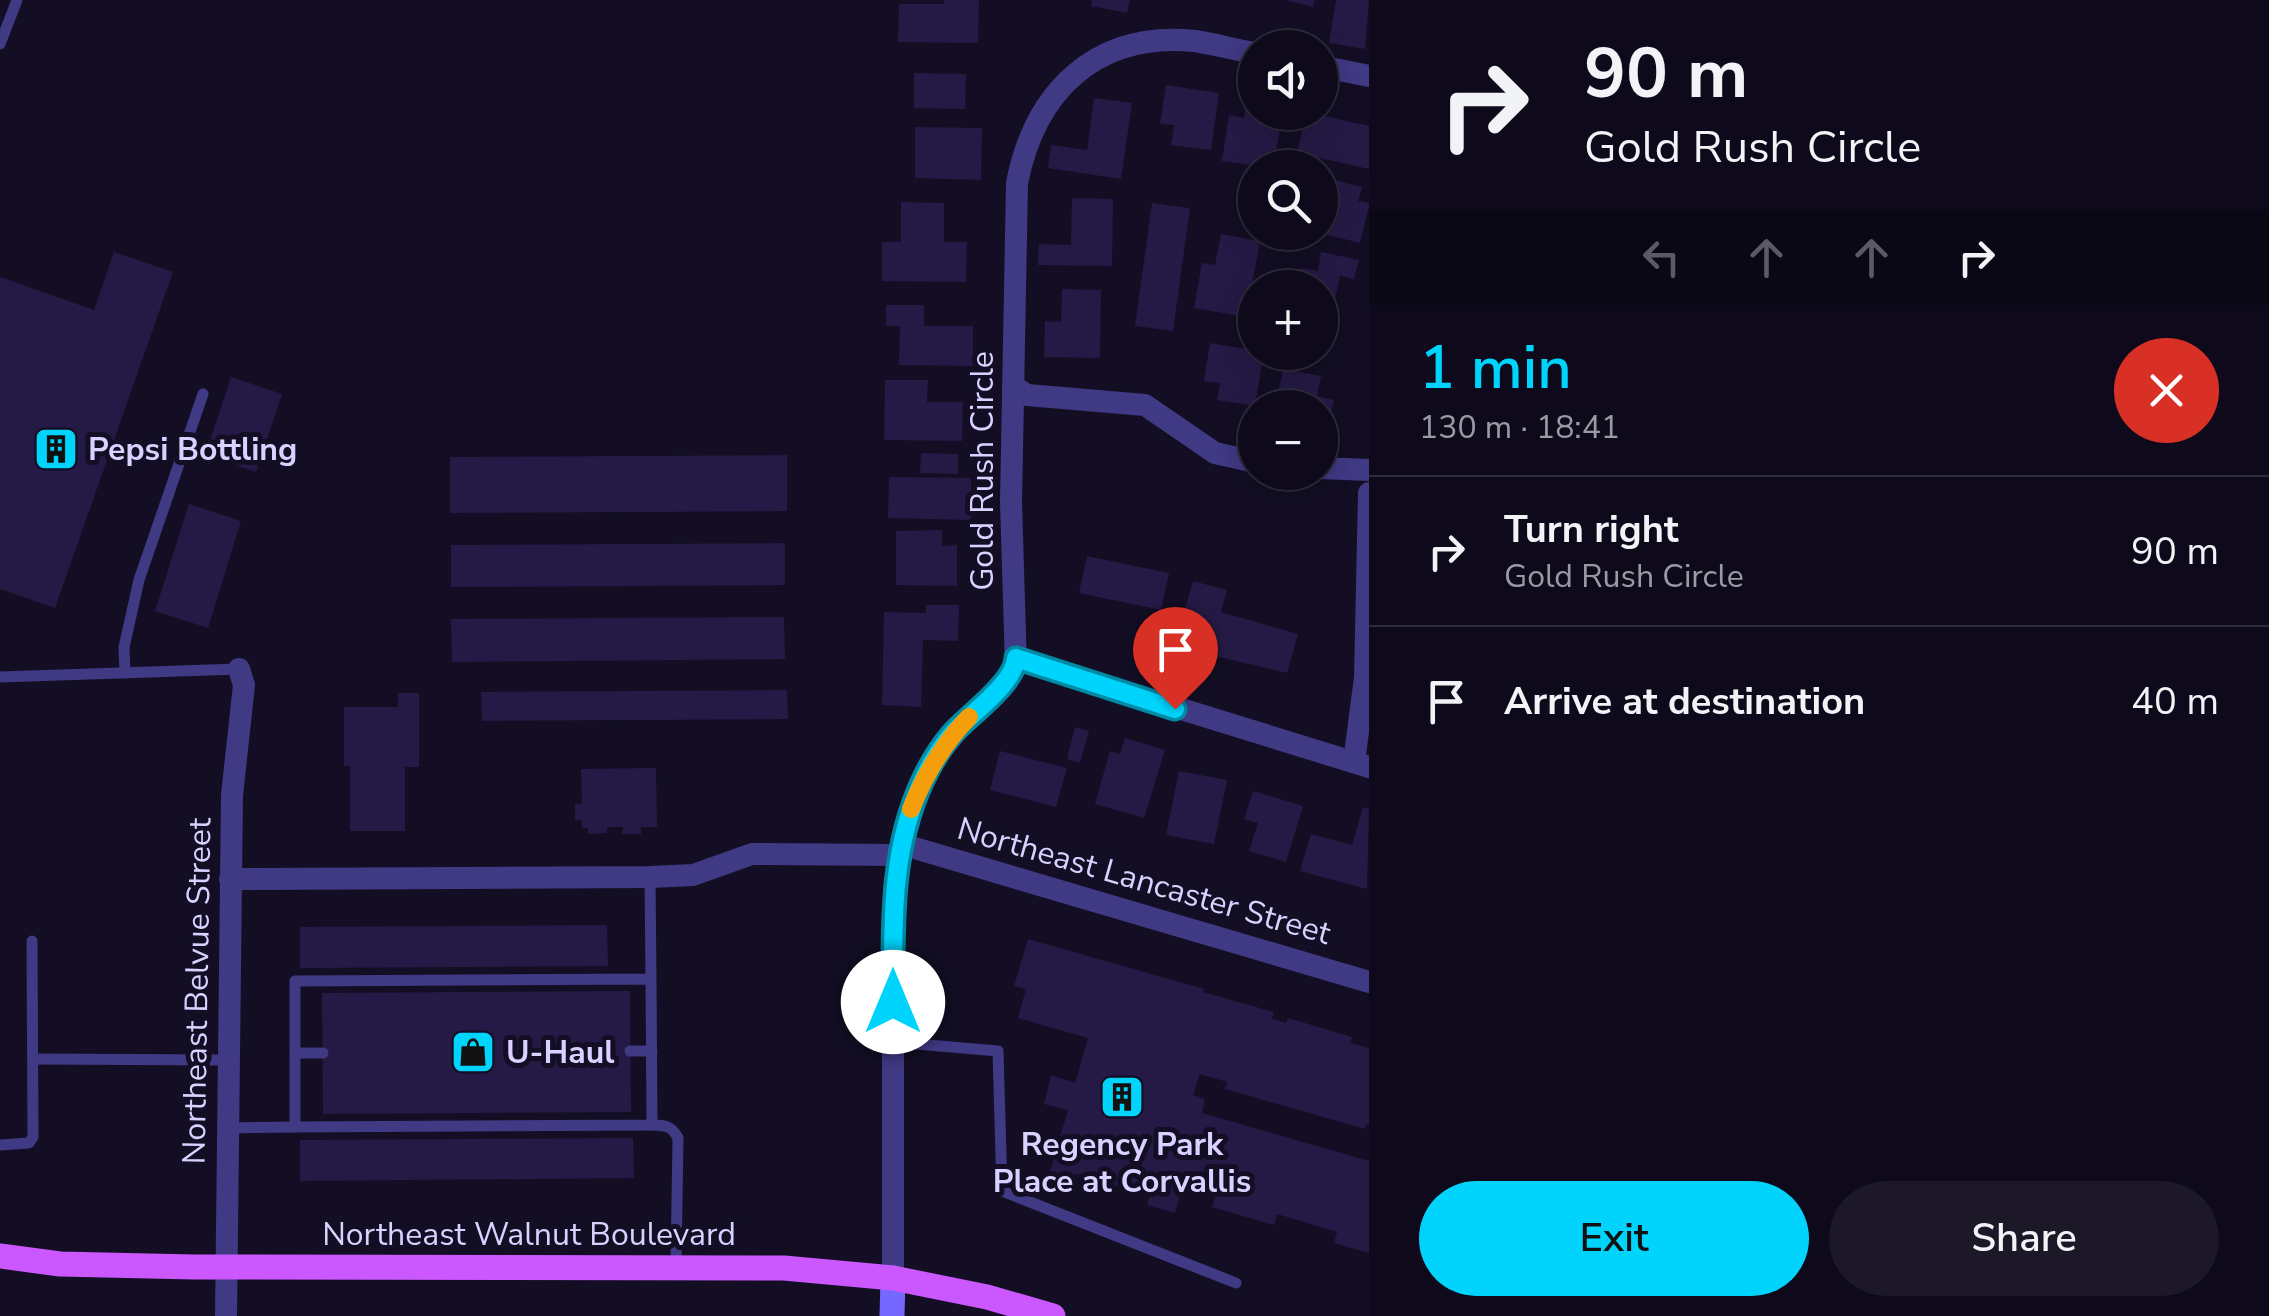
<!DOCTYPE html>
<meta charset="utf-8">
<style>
body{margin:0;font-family:"Nunito Sans",sans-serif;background:#1c1828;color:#f1f3f6;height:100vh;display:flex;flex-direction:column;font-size:38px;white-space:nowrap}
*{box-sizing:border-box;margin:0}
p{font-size:32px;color:#9b9aa3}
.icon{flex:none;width:55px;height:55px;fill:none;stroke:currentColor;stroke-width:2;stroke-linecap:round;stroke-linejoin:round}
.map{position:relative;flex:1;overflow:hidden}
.panel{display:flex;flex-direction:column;background:#0e0a1b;width:900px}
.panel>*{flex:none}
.banner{background:#0e0a1b;color:#f1f3f6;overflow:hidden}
.controls{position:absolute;left:1238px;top:30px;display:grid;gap:20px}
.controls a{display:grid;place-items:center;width:100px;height:100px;border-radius:50%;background:#0e0a1b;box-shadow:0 5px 25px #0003,0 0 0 2px #2e2b3a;font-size:50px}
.pin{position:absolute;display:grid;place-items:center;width:85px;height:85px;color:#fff;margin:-102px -42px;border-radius:50% 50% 50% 0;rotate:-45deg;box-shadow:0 0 10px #0007}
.pin .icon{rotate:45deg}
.me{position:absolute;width:110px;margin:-55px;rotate:0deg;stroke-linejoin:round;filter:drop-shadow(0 0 8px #0008)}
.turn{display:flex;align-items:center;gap:35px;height:210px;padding:0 50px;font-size:45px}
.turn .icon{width:130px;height:130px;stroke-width:2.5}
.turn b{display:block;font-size:70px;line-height:85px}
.lanes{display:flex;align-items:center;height:95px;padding:0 50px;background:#0003;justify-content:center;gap:50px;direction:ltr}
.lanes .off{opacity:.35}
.round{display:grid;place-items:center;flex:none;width:105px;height:105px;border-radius:52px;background:#1c1828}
.head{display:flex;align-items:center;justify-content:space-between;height:170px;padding:0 50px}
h1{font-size:60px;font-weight:600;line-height:75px;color:#00d4fc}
.button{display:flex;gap:20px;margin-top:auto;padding:20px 50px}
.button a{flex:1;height:115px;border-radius:60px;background:#00d4fc;color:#111;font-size:40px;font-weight:600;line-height:115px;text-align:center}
.button a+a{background:#1c1828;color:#f1f3f6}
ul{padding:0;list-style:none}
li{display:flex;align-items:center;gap:30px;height:150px;padding:0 50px;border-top:2px solid #2e2b3a}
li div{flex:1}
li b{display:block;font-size:38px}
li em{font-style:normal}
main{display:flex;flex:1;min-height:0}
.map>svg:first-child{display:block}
.building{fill:#251a45}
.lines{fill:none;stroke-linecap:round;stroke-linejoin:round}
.lane{stroke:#403984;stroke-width:11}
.street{stroke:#403984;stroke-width:22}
.secondary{stroke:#7568ff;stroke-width:25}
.primary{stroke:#cb58ff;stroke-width:25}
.route-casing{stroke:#008aa4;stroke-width:25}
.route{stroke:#00d4fc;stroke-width:18}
.slow{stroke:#f59e0b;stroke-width:18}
.labels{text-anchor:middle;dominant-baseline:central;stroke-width:10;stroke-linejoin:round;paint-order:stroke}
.poi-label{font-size:32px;font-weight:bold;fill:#d9d1ff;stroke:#130e24;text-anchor:start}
.street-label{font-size:32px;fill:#d9d1ff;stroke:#130e24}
</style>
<main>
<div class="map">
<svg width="1369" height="1316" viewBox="0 0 1369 1316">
<rect width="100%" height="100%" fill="#130e24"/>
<!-- building -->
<g class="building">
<polygon points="944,0 979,0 978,43 898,42 899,4 944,4"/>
<polygon points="1092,0 1130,0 1127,13 1091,6"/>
<polygon points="1286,0 1315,0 1313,7"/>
<polygon points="1336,0 1369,0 1365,49 1329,43"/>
<polygon points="914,73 966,74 965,109 914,108"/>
<polygon points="1166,85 1219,93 1211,150 1171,145 1174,125 1160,124"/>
<polygon points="1249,87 1255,88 1255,112 1283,112 1273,168 1222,161 1229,115 1244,118"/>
<polygon points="1094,98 1132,103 1121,179 1048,168 1051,145 1087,150"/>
<polygon points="1306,112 1369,126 1369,169 1297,153"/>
<polygon points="915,127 982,128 981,180 915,178"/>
<polygon points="1320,176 1362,187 1358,201 1369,203 1369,206 1360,243 1320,233"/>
<polygon points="1072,198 1113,199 1112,266 1038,265 1039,244 1071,245"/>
<polygon points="901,202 944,203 944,242 967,242 966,282 882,281 882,242 901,242"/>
<polygon points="1152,203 1190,208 1173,331 1135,326"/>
<polygon points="1221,234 1260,241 1246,317 1194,308 1202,263 1215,265"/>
<polygon points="114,252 173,272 55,608 0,589 0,277 94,310"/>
<polygon points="1321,252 1359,260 1354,279 1340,276 1327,337 1320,335 1320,288 1297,288 1301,268 1318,271"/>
<polygon points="1062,289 1101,290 1100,358 1044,357 1045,321 1061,322"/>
<polygon points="886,305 924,305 924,326 973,326 973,366 899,365 900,326 886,326"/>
<polygon points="1210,343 1264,352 1255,406 1217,400 1220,383 1204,381"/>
<polygon points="1283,369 1321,376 1317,396 1334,400 1327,434 1320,433 1320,408 1275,408"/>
<polygon points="231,377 282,394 256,472 205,455"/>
<polygon points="885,380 928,380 927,402 963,402 962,441 884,440"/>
<polygon points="921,453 958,454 958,474 920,473"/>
<polygon points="787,455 787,511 450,513 450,457"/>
<polygon points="889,477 971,478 971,520 888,518"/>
<polygon points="189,504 241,521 208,628 155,611"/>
<polygon points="942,530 942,546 957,545 957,586 896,585 896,531"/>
<polygon points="785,543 785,585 451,587 451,545"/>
<polygon points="1087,556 1169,573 1161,610 1079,593"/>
<polygon points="1193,581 1227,590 1221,612 1298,634 1287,673 1211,655 1214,643 1178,633"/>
<polygon points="926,605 959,605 958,641 923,640 921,707 882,705 884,612 926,613"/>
<polygon points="784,617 785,659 452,662 451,619"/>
<polygon points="787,690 788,719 482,721 481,692"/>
<polygon points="398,693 419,693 419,767 405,767 405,831 350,831 350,766 344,766 344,707 398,707"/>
<polygon points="1075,727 1089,731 1080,763 1067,759"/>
<polygon points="1125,738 1165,750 1144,818 1095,804 1110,751 1120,754"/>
<polygon points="1000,751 1067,768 1056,807 990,790"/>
<polygon points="656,768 657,827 641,827 641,834 622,834 623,827 607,827 607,833 588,834 588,828 582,828 582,820 575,820 575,804 582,804 581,769"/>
<polygon points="1179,771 1227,780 1214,844 1166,835"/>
<polygon points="1253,791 1303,806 1286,862 1249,851 1258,823 1244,819"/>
<polygon points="1363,807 1369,809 1367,889 1300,871 1311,834 1352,845"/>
<polygon points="607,925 608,966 300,968 300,927"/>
<polygon points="1028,939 1204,989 1203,992 1274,1012 1272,1019 1286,1023 1288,1018 1352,1037 1350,1043 1369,1048 1369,1125 1366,1124 1365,1129 1225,1089 1227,1082 1200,1074 1193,1095 1205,1099 1202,1113 1369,1161 1369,1253 1334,1243 1337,1232 1277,1214 1274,1225 1212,1207 1215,1197 1182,1187 1175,1213 1147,1205 1150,1195 1075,1174 1072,1183 1065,1181 1066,1177 1050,1172 1068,1110 1044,1104 1051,1075 1075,1083 1088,1038 1018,1018 1026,989 1014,986"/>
<polygon points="630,991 631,1112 323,1114 322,993"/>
<polygon points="633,1138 634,1178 300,1181 300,1140"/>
</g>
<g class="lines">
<!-- lane -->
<g class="lane">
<polyline points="0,44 17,0"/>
<polyline points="125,673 124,647 139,580 203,394"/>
<polyline points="0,677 239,669"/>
<polyline points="650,877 651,979 295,981 295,1127 652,1125 651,979"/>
<polyline points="893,1042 998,1051 1002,1191 1236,1283"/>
<polyline points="630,1051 652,1051"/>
<polyline points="295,1053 323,1053"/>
<polyline points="33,1059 227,1060"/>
<path d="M 652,1125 C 665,1125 672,1126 678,1138 L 676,1265"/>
<polyline points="227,1128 295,1127"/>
<polyline points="0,1145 29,1143 33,1137 32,941"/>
</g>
<!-- street -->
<g class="street">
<polyline points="1320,66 1369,76"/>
<polyline points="1013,386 1027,395 1145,405 1215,453 1255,462"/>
<polyline points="1320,468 1369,470"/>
<polyline points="1016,658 1369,767"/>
<polyline points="1354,762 1365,678 1369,493"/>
<polyline points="901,844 1369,982"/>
<polyline points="230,879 650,877 693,875 752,854 899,855"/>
<path d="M 893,1278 C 893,1199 893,1120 893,1041 C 893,954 883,858 924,778 C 946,734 986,705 1016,667 L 1011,502 L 1017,183 C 1035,91 1096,31 1195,41 C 1215,44 1235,50 1255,53"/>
<polyline points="226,1316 232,795 244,685 239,669"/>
</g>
<!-- secondary -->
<polyline class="secondary" points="892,1316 893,1278"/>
<!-- primary -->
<polyline class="primary" points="0,1256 60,1264 194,1267 784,1268 893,1278 987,1297 1053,1316"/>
</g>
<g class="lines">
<defs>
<path id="route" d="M 893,1002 C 893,926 890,850 923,780 C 930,765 941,747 952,734 C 969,715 1015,683 1016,658 L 1175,709"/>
</defs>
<!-- route casing -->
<use href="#route" class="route-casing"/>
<!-- route -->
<use href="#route" class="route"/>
<!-- slow -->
<path class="slow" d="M 911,809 C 925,774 943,744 969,717"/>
</g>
<!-- icons -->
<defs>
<symbol id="building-square" viewBox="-11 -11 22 22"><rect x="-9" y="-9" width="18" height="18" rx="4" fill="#00d4fc" stroke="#130e24"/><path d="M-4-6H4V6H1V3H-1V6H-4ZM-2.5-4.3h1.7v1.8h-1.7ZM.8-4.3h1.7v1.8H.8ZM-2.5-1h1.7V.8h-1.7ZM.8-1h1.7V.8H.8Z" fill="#111"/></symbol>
<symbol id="shop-square" viewBox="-11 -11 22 22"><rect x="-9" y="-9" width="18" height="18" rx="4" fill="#00d4fc" stroke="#130e24"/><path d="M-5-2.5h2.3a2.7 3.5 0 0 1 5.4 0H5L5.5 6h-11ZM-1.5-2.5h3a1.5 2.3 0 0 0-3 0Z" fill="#111"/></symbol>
</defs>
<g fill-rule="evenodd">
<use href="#building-square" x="31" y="424" width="50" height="50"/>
<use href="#shop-square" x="448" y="1027" width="50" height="50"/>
<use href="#building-square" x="1097" y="1072" width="50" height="50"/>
</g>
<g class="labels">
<!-- poi labels -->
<g class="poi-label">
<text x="88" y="449">Pepsi Bottling</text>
<text x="506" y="1052">U-Haul</text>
<text x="1122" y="1144" text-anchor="middle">Regency Park<tspan x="1122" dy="37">Place at Corvallis</tspan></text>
</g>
<!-- street labels -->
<g class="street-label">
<text transform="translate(982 471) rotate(-90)">Gold Rush Circle</text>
<text transform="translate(1144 881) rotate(16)">Northeast Lancaster Street</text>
<text transform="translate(197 991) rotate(-89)">Northeast Belvue Street</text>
<text x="529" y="1234">Northeast Walnut Boulevard</text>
</g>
</g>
</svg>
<div class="controls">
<a><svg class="icon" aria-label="sound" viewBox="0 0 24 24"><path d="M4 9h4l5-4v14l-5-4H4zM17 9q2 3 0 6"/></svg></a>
<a><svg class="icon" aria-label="search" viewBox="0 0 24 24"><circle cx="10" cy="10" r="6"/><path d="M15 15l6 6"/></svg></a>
<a>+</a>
<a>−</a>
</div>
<div class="pin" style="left:1175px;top:709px;background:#d93025"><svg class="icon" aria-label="arrive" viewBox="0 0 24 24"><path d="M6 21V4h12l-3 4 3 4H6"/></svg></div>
<svg class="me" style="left:893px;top:1002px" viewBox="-20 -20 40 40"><circle r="19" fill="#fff"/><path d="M0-13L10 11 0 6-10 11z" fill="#00d4fc"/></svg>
</div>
<section class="panel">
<div class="banner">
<div class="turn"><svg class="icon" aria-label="right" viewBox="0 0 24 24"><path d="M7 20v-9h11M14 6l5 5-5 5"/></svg><div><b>90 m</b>Gold Rush Circle</div></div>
<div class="lanes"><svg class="icon off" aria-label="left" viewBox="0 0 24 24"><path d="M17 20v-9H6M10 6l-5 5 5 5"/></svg><svg class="icon off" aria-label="ahead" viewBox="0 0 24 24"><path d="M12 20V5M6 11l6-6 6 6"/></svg><svg class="icon off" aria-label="ahead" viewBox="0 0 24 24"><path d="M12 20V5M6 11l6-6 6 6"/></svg><svg class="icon" aria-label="right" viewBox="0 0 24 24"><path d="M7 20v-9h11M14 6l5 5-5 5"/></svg></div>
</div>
<div class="head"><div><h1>1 min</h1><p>130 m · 18:41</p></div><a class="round" style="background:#d93025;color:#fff"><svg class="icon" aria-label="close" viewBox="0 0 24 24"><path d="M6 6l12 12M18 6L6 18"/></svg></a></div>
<ul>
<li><svg class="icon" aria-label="right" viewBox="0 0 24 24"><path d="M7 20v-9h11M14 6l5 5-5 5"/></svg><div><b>Turn right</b><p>Gold Rush Circle</p></div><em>90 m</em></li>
<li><svg class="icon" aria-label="arrive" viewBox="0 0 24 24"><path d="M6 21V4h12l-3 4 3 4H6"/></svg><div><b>Arrive at destination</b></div><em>40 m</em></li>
</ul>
<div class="button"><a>Exit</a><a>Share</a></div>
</section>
</main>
